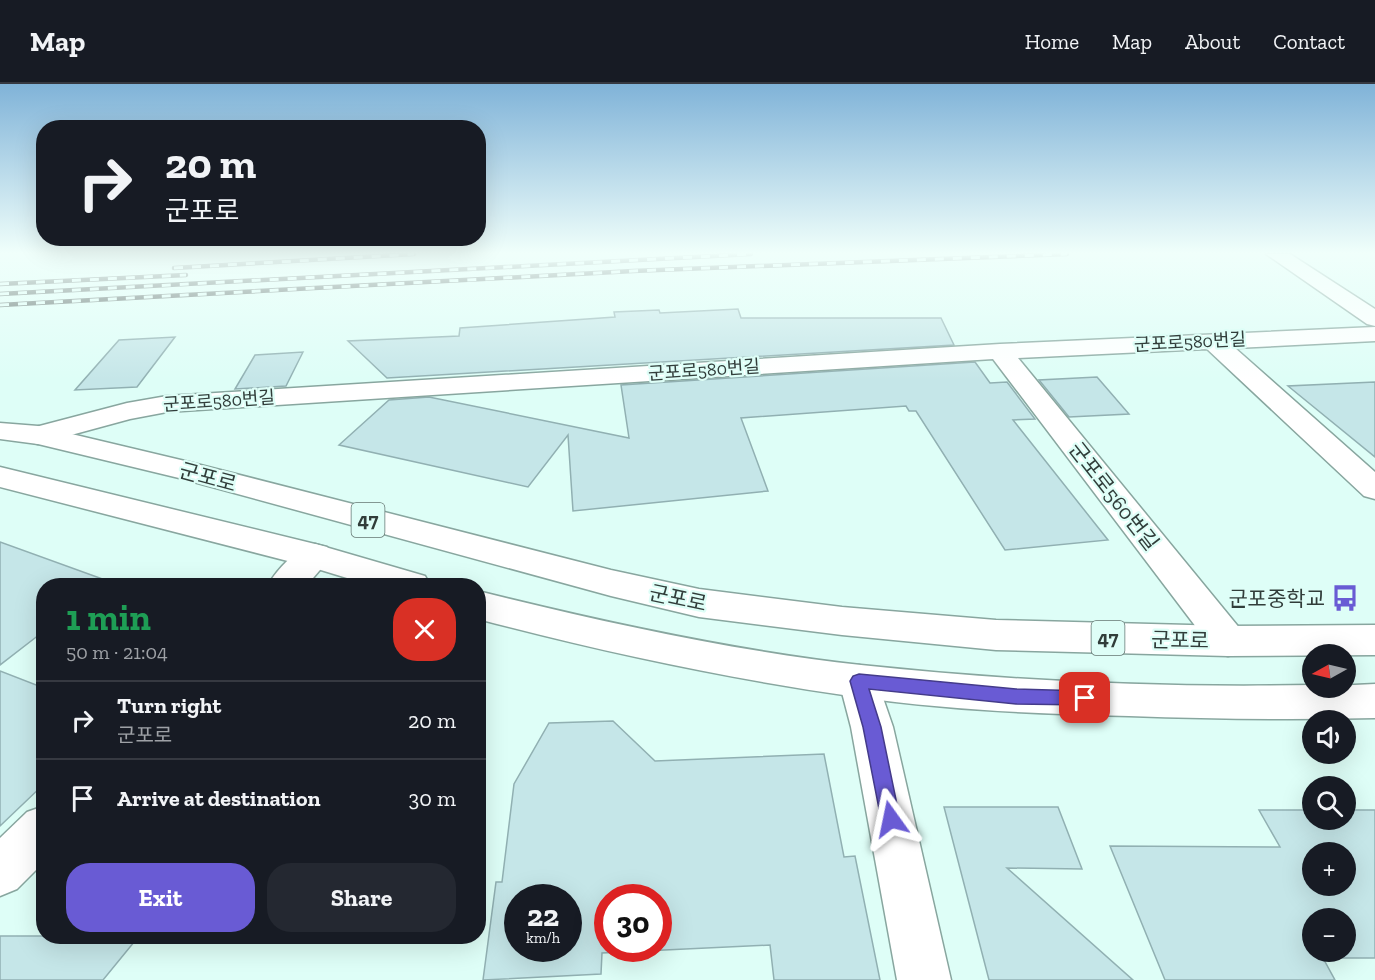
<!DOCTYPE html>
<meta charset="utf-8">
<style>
body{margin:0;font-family:"Zilla Slab","Noto Sans KR",serif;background:#242831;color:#f1f3f6;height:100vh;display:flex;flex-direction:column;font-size:22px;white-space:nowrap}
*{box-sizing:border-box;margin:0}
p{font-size:20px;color:#9ea1a6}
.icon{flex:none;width:33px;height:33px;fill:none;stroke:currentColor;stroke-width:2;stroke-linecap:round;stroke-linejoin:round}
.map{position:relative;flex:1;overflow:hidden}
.drawer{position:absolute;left:36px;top:494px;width:450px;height:366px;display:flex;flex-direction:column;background:#171b24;border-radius:24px;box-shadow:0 6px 24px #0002}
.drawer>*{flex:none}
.guide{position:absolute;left:36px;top:36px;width:450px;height:126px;border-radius:24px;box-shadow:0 6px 24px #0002;background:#171b24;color:#f1f3f6;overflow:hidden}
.needle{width:39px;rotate:262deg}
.fabs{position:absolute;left:1302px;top:560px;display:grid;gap:12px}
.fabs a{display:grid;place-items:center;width:54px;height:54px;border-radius:50%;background:#171b24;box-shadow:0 6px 24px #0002;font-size:30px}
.speed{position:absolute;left:504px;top:800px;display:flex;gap:12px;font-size:30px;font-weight:700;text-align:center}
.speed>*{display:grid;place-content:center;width:78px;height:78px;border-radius:50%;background:#171b24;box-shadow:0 6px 24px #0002;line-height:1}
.speed small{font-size:15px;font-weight:400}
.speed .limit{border:9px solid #d22;background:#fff;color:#111}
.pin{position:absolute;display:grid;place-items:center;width:51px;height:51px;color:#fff;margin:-26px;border-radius:12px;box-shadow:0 3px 9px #0006}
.me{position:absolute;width:66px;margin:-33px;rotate:348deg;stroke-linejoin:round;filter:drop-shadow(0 0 4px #0008)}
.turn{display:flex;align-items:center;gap:21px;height:126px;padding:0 30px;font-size:27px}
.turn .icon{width:78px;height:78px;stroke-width:2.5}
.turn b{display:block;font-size:42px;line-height:51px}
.round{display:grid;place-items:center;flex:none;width:63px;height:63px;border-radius:24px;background:#242831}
.overview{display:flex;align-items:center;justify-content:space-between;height:102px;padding:0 30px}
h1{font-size:36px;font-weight:700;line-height:45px;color:#1e9e55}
.primary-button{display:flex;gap:12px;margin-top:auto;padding:12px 30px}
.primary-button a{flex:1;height:69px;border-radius:24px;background:#695bd4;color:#fff;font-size:24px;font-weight:700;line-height:69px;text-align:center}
.primary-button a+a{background:#242831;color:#f1f3f6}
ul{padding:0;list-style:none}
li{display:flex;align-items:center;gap:18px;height:78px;padding:0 30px;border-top:2px solid #363941}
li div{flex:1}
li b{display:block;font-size:22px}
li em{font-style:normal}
header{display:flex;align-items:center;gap:36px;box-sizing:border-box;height:84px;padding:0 30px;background:#171b24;border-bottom:2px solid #363941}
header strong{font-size:28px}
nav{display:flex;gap:33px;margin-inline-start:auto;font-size:21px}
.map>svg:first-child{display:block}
.building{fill:#c5e6e8;stroke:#91b0b2;stroke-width:1.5;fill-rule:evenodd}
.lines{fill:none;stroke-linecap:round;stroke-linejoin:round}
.minor-casing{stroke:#88a69f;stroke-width:3}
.tertiary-casing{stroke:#88a69f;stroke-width:3}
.primary-casing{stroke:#88a69f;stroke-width:3}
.minor{fill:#fff;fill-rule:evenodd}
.tertiary{fill:#fff;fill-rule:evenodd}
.primary{fill:#fff;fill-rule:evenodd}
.rail-casing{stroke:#485653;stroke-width:4.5}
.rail{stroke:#defef7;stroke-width:3;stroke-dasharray:9;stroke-linecap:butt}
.route{fill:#695bd4;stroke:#443b8a;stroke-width:1.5}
.labels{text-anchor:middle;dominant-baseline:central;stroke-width:4.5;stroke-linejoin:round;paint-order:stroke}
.far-street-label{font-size:18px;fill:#313d3a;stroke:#defef7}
.shield{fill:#defef7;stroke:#657773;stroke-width:1.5}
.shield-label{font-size:20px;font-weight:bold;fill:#313d3a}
.street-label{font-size:21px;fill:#313d3a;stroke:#defef7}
.poi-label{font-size:21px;fill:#313d3a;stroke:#defef7;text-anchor:end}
</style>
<header>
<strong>Map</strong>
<nav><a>Home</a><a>Map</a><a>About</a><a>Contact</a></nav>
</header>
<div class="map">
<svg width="1375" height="896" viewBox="0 0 1375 896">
<rect width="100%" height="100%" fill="#defef7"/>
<!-- building -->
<g class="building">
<polygon points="738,225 741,234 941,234 954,261 387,294 348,257 459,252 460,244 615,233 614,228 659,226 660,229"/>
<polygon points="175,253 137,303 75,306 119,256"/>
<polygon points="303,268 286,302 235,305 255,271"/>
<polygon points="975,278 990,299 1007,298 1035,335 1013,336 1108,456 1005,466 916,327 909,327 906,322 741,334 768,407 573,427 568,351 528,403 339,361 389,316 429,313 629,354 621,301"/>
<polygon points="1097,293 1129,330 1069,333 1039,296"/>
<polygon points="1375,298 1375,373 1288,302"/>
<polygon points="0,458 108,497 107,501 44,501 44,547 0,581"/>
<polygon points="0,587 44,604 44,700 0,742"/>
<path d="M 613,637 L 655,677 L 824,670 L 844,773 L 855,772 L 880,896 L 774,896 L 770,861 L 602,869 L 601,890 L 483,896 L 496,798 L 502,798 L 514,700 L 549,639 ZM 518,813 L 568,813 L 568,864 L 518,864 ZM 608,813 L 658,813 L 658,864 L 608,864 Z"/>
<polygon points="944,723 1058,723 1082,785 1007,784 1133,896 989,896"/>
<path d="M 1259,726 L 1312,726 L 1312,735 L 1346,735 L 1346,726 L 1375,726 L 1375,874 L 1323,874 L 1335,896 L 1165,896 L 1110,762 L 1280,763 ZM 1312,768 L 1346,768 L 1346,801 L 1312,801 ZM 1312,834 L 1346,834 L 1346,867 L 1312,867 Z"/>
<polygon points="0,852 139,852 103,896 0,896"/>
</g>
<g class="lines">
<defs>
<g id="minor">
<polygon points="1375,243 1375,257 1235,264 1375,388 1375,415 1364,412 1207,265 1018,274 1241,546 1247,557 1241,568 1228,572 1215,568 993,275 167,328 130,335 38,360 28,357 24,351 28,345 127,319 167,312 1000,260"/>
<path d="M 315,460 L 327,463 L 332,472 L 307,501 L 268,501 C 278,484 296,465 315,460 Z"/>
<polygon points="859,581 873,585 893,643 951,896 897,896 851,643 839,597 845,585"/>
<polygon points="44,722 44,778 17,805 0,812 0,754 27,728"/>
</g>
<polygon id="tertiary" points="1266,170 1290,170 1375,225 1375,242 1367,240"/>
<g id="primary">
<polygon points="0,339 38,342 185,377 611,486 699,505 842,523 996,536 1228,542 1375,541 1375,571 1228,572 996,566 842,551 699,533 611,512 179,394 38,360 0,355"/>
<polygon points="0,383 315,460 425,492 430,501 370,501 311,483 0,403"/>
<path d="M 478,507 C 602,538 734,567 861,581 C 1010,597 1162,604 1312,601 L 1312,603 L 1375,600 L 1375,634 C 1293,636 1211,635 1129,632 C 1038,630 947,626 857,613 C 729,595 603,568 478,535 Z"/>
</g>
</defs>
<!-- minor casing -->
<use href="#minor" class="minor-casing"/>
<!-- tertiary casing -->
<use href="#tertiary" class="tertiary-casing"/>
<!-- primary casing -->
<use href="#primary" class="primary-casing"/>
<!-- minor -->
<use href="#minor" class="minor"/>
<!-- tertiary -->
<use href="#tertiary" class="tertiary"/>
<!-- primary -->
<use href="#primary" class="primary"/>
<defs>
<g id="rail">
<polyline points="174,184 414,170"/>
<polyline points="0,200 186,191"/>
<polyline points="0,210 751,170"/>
<polyline points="0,221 633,187 1067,170"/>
</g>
</defs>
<!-- rail casing -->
<use href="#rail" class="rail-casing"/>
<!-- rail -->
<use href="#rail" class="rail"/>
</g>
<!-- sky -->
<linearGradient id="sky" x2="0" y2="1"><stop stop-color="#80b3d8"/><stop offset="0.57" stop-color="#f0fffb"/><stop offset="1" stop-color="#f0fffb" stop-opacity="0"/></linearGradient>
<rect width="1375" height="296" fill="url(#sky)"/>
<!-- route -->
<polygon class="route" points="859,590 1016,605 1085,607 1091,609 1094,614 1091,619 1085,621 1016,620 869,605 881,643 900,735 898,741 891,744 884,741 881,735 863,643 850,597 853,592"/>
<!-- icons -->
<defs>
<symbol id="bus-bare" viewBox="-9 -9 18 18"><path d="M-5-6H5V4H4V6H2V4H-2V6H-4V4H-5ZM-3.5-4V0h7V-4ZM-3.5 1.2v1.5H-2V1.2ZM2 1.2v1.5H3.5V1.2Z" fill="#695bd4" stroke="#defef7" stroke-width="2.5" paint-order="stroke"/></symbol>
</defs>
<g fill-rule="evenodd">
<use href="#bus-bare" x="1326" y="495" width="38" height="38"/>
</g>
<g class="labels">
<!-- far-street labels -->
<g class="far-street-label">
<text transform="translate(1190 258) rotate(-3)">군포로580번길</text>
<text transform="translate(704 286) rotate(-4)">군포로580번길</text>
<text transform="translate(219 317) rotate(-4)">군포로580번길</text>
</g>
<!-- shield labels -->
<g class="shield">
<rect x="351.5" y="419" width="33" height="34" rx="4.5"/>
<rect x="1091.5" y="537" width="33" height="34" rx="4.5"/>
</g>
<g class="shield-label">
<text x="368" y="436">47</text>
<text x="1108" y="554">47</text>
</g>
<!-- street labels -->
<g class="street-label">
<text transform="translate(208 393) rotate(15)">군포로</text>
<text transform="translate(1114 412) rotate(52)">군포로560번길</text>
<text transform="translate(678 514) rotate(12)">군포로</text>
<text transform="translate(1180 556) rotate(1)">군포로</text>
</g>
<!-- poi labels -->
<g class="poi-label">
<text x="1325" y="514">군포중학교</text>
</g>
</g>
</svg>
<div class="fabs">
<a><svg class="needle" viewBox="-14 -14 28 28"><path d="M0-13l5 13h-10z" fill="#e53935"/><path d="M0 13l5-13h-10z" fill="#9ea1a6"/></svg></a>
<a><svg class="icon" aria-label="sound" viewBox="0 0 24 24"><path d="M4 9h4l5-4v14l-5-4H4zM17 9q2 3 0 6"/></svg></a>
<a><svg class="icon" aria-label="search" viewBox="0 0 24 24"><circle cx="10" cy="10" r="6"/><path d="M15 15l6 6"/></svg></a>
<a>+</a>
<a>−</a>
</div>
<div class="speed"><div>22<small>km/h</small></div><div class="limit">30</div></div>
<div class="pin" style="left:1085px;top:614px;background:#d93025"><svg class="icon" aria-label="arrive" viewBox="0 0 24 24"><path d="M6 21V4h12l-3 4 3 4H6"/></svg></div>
<svg class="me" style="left:891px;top:735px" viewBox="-20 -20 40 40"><path d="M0-17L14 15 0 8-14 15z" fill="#695bd4" stroke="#fff" stroke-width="4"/></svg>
<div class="guide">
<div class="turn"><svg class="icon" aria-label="right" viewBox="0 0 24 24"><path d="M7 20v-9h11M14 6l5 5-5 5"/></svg><div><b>20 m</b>군포로</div></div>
</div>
<section class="drawer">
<div class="overview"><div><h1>1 min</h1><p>50 m · 21:04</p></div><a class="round" style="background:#d93025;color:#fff"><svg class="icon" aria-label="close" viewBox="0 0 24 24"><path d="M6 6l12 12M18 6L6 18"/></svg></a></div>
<ul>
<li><svg class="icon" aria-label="right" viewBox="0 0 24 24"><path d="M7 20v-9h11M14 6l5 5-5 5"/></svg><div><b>Turn right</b><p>군포로</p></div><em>20 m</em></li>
<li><svg class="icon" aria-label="arrive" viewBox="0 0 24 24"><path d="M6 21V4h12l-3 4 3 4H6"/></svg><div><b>Arrive at destination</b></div><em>30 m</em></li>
</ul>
<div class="primary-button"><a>Exit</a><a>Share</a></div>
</section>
</div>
